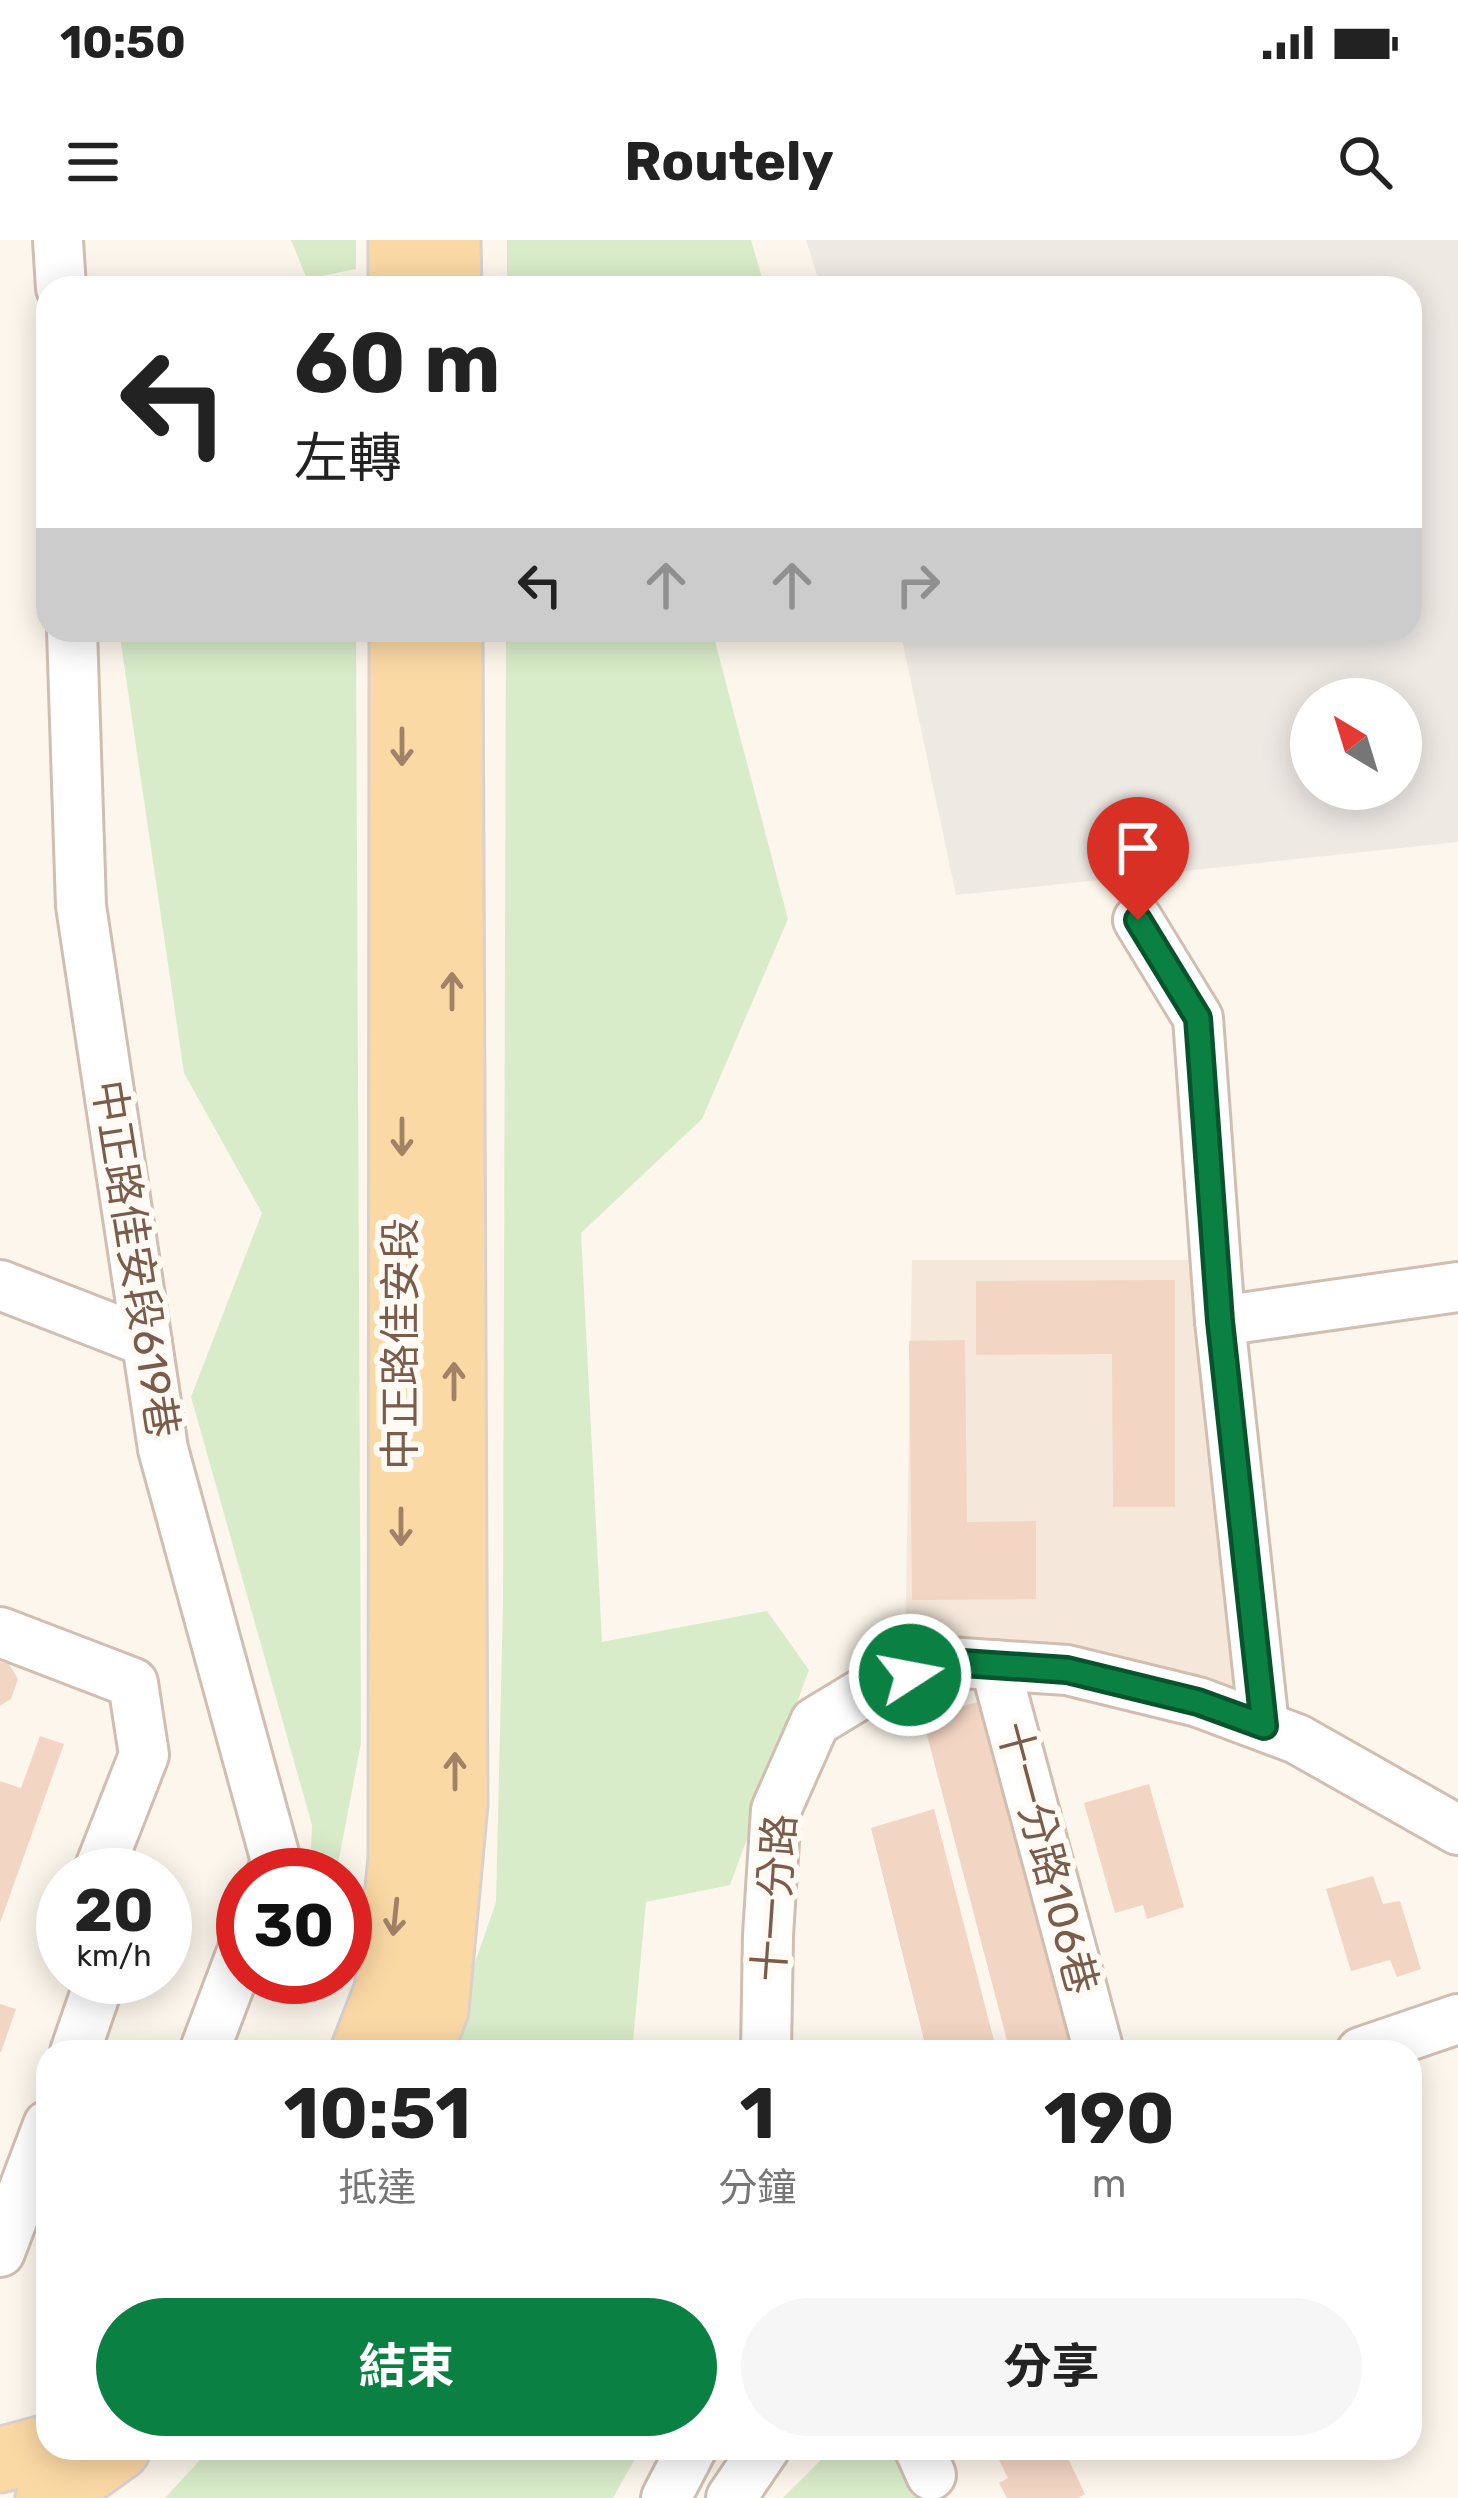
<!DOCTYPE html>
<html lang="zh-TW">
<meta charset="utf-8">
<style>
body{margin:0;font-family:Rubik,"Noto Sans TC",sans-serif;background:#f6f6f6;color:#222;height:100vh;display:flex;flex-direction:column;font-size:45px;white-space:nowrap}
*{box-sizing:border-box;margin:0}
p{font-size:39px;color:#767676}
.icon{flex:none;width:66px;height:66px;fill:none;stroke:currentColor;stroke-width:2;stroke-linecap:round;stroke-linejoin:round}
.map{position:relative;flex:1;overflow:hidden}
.drawer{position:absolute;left:36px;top:1800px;width:1386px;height:420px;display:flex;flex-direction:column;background:#fff;border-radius:36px;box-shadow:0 6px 30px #0003}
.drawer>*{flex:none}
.banner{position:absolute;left:36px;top:36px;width:1386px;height:366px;border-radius:36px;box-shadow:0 6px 30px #0003;background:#fff;color:#222;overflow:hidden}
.needle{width:78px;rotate:322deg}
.tools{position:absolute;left:1290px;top:438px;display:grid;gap:24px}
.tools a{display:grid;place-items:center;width:132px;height:132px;border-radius:50%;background:#fff;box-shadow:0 6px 30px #0003;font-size:60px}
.speed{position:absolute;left:36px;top:1608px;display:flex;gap:24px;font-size:60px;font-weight:700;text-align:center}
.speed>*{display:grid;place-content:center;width:156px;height:156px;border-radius:50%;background:#fff;box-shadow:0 6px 30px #0003;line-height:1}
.speed small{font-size:30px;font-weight:400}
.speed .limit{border:18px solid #d22;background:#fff;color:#111}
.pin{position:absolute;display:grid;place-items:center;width:102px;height:102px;color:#fff;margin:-123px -51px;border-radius:50% 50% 50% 0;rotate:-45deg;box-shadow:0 0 12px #0007}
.pin .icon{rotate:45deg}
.me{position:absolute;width:132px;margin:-66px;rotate:79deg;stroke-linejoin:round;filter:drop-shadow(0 0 9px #0008)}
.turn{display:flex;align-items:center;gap:42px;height:252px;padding:0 60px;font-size:54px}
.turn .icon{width:156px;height:156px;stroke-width:2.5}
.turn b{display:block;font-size:84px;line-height:102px}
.lanes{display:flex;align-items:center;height:114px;padding:0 60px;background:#0003;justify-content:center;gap:60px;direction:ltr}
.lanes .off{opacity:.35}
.eta{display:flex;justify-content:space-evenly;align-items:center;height:204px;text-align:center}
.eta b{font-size:72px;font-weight:700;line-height:84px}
.button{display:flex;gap:24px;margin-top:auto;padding:24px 60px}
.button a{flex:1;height:138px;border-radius:72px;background:#0b8043;color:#fff;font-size:48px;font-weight:700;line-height:138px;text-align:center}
.button a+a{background:#f6f6f6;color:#222}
.status{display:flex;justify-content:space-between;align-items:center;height:84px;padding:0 60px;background:#fff;direction:ltr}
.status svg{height:33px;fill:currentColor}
header{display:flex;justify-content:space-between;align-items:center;height:156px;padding:0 60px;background:#fff;font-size:54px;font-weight:700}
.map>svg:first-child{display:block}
.residential{fill:#f5e8da}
.industrial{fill:#efe9e4;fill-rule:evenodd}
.green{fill:#d8ecc9}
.building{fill:#f3d5c3}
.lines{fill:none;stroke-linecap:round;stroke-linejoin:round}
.minor-casing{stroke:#d1beb0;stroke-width:54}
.major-casing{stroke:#dad1cd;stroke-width:69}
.minor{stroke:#fff;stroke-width:48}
.major{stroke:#fbd9a5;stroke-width:63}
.oneway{stroke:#a18267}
.route-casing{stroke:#07532c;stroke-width:30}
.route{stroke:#0b8043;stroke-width:21}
.labels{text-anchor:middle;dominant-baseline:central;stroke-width:12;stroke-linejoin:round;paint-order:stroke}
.street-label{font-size:42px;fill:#7a5c4d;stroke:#fffaf3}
</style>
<div class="status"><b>10:50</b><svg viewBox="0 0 49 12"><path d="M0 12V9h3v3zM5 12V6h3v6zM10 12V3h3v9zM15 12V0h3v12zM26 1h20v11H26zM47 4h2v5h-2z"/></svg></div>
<header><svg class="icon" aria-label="menu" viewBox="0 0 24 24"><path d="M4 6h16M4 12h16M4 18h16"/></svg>Routely<svg class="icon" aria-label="search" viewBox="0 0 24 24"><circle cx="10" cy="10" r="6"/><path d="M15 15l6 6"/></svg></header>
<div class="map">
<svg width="1458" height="2258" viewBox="0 0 1458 2258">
<rect width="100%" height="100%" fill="#fdf6ec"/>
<!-- residential -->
<polygon class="residential" points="912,1020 1195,1020 1242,1464 905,1413"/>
<!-- industrial -->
<path class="industrial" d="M 806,0 L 1458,0 L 1458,602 L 956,655 L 900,390 L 1410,390 L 1410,48 L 821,48 ZM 1311,459 L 1401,459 L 1401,549 L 1311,549 Z"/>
<!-- green -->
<g class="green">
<polygon points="291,0 356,0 356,29 307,39"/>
<polygon points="507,0 751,0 765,48 507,48"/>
<polygon points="119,390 356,390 361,1503 336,1635 310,1635 312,1585 191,1157 262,973 184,833"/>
<polygon points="506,390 712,390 788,679 702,879 581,993 602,1402 767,1371 809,1430 730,1645 646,1662 632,1812 444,1812 496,1662 503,1364"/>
<polygon points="211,2208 641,2208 613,2258 165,2258"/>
<polygon points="833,2208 887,2208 924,2258 783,2258"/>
</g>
<!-- building -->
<g class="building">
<polygon points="1175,1040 1175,1267 1113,1267 1112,1114 976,1115 976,1041"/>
<polygon points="965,1100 967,1282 1036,1281 1036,1359 912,1360 909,1101"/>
<polygon points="0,1422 9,1424 18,1439 11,1459 0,1466"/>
<polygon points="998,1457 1091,1812 1010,1812 922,1476"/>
<polygon points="40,1496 64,1504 0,1683 0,1541 21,1548"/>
<polygon points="1149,1544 1184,1667 1147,1679 1143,1665 1115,1673 1084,1563"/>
<polygon points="934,1569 997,1812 927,1812 871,1588"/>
<polygon points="1373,1636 1383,1664 1400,1661 1421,1729 1397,1737 1390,1720 1351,1731 1326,1649"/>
<polygon points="0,1764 16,1769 1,1812 0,1812"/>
<polygon points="998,2208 1063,2208 1085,2254 1078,2258 1007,2258 999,2243 1008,2238 994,2210"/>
</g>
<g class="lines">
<defs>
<g id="minor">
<polyline points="58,0 61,48"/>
<polyline points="72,390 81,666 163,1209 276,1621 271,1635"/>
<polyline points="1138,680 1198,778 1220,1081 1264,1486"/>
<polyline points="0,1045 147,1102"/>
<polyline points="1220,1081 1458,1047"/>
<polyline points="0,1392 133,1443 144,1515 97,1635"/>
<polyline points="995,1425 1099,1812"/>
<polyline points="75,1812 101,1737"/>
<polyline points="204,1812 243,1709"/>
<polyline points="766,1812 768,1695 776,1570 815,1482 871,1448 948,1422 1067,1430 1198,1462 1297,1499 1458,1590"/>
<polyline points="1361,1812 1458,1779"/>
<polyline points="0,2012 48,1885"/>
<polyline points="919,2208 931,2235"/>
<polyline points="666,2258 692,2208"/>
<polyline points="731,2258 765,2208"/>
</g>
<g id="major">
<polyline points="401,0 401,48"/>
<polyline points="448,0 449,48"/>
<polyline points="363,1812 387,1750 401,1619 402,390"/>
<polyline points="420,1812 436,1769 455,1564 450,390"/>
<polyline points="0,2220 48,2207"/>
<polyline points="48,2258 118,2208"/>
</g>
</defs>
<!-- minor casing -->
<use href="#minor" class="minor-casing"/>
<!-- major casing -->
<use href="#major" class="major-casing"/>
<!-- minor -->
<use href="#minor" class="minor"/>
<!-- major -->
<use href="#major" class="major"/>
</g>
<!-- one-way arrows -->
<defs><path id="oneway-shaft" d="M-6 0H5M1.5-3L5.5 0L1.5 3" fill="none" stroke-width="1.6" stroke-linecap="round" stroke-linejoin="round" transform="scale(3)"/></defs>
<g class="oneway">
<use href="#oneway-shaft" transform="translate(402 507) rotate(90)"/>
<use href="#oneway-shaft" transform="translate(452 751) rotate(-90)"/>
<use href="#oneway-shaft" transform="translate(402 897) rotate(90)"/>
<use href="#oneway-shaft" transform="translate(454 1141) rotate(-90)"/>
<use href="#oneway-shaft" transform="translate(401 1287) rotate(90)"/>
<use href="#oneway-shaft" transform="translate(455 1531) rotate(-90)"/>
<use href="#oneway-shaft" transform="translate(395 1677) rotate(96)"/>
</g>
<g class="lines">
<defs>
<polyline id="route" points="910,1435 948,1422 1067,1430 1198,1462 1264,1486 1220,1081 1198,778 1138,680"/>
</defs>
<!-- route casing -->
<use href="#route" class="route-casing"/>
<!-- route -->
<use href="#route" class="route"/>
</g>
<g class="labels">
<!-- street labels -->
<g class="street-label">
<text transform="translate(135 1019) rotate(81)">中正路佳安段619巷</text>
<text transform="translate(401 1104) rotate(-90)">中正路佳安段</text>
<text transform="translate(1047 1618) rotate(75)">十一分路106巷</text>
<text transform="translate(775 1658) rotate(-86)">十一分路</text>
</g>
</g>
</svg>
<div class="tools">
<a><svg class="needle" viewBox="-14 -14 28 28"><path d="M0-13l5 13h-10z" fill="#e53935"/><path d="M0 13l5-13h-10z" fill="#767676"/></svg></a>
</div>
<div class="speed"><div>20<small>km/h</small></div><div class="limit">30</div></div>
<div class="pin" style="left:1138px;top:680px;background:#d93025"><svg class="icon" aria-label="arrive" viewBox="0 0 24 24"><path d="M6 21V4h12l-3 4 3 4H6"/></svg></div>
<svg class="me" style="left:910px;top:1435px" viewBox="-20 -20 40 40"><circle r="17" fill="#0b8043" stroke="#fff" stroke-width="3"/><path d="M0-11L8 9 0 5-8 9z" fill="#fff"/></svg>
<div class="banner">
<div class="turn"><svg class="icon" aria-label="left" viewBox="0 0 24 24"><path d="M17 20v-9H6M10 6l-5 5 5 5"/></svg><div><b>60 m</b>左轉</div></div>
<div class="lanes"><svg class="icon" aria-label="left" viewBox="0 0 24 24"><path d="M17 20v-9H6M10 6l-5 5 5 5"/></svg><svg class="icon off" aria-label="ahead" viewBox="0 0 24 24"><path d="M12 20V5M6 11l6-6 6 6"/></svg><svg class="icon off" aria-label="ahead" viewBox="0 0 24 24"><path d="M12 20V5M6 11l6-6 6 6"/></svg><svg class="icon off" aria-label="right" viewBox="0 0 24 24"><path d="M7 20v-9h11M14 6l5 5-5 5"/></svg></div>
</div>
<section class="drawer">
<div class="eta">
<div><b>10:51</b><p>抵達</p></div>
<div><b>1</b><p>分鐘</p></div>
<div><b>190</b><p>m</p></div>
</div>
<div class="button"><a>結束</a><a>分享</a></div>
</section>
</div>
